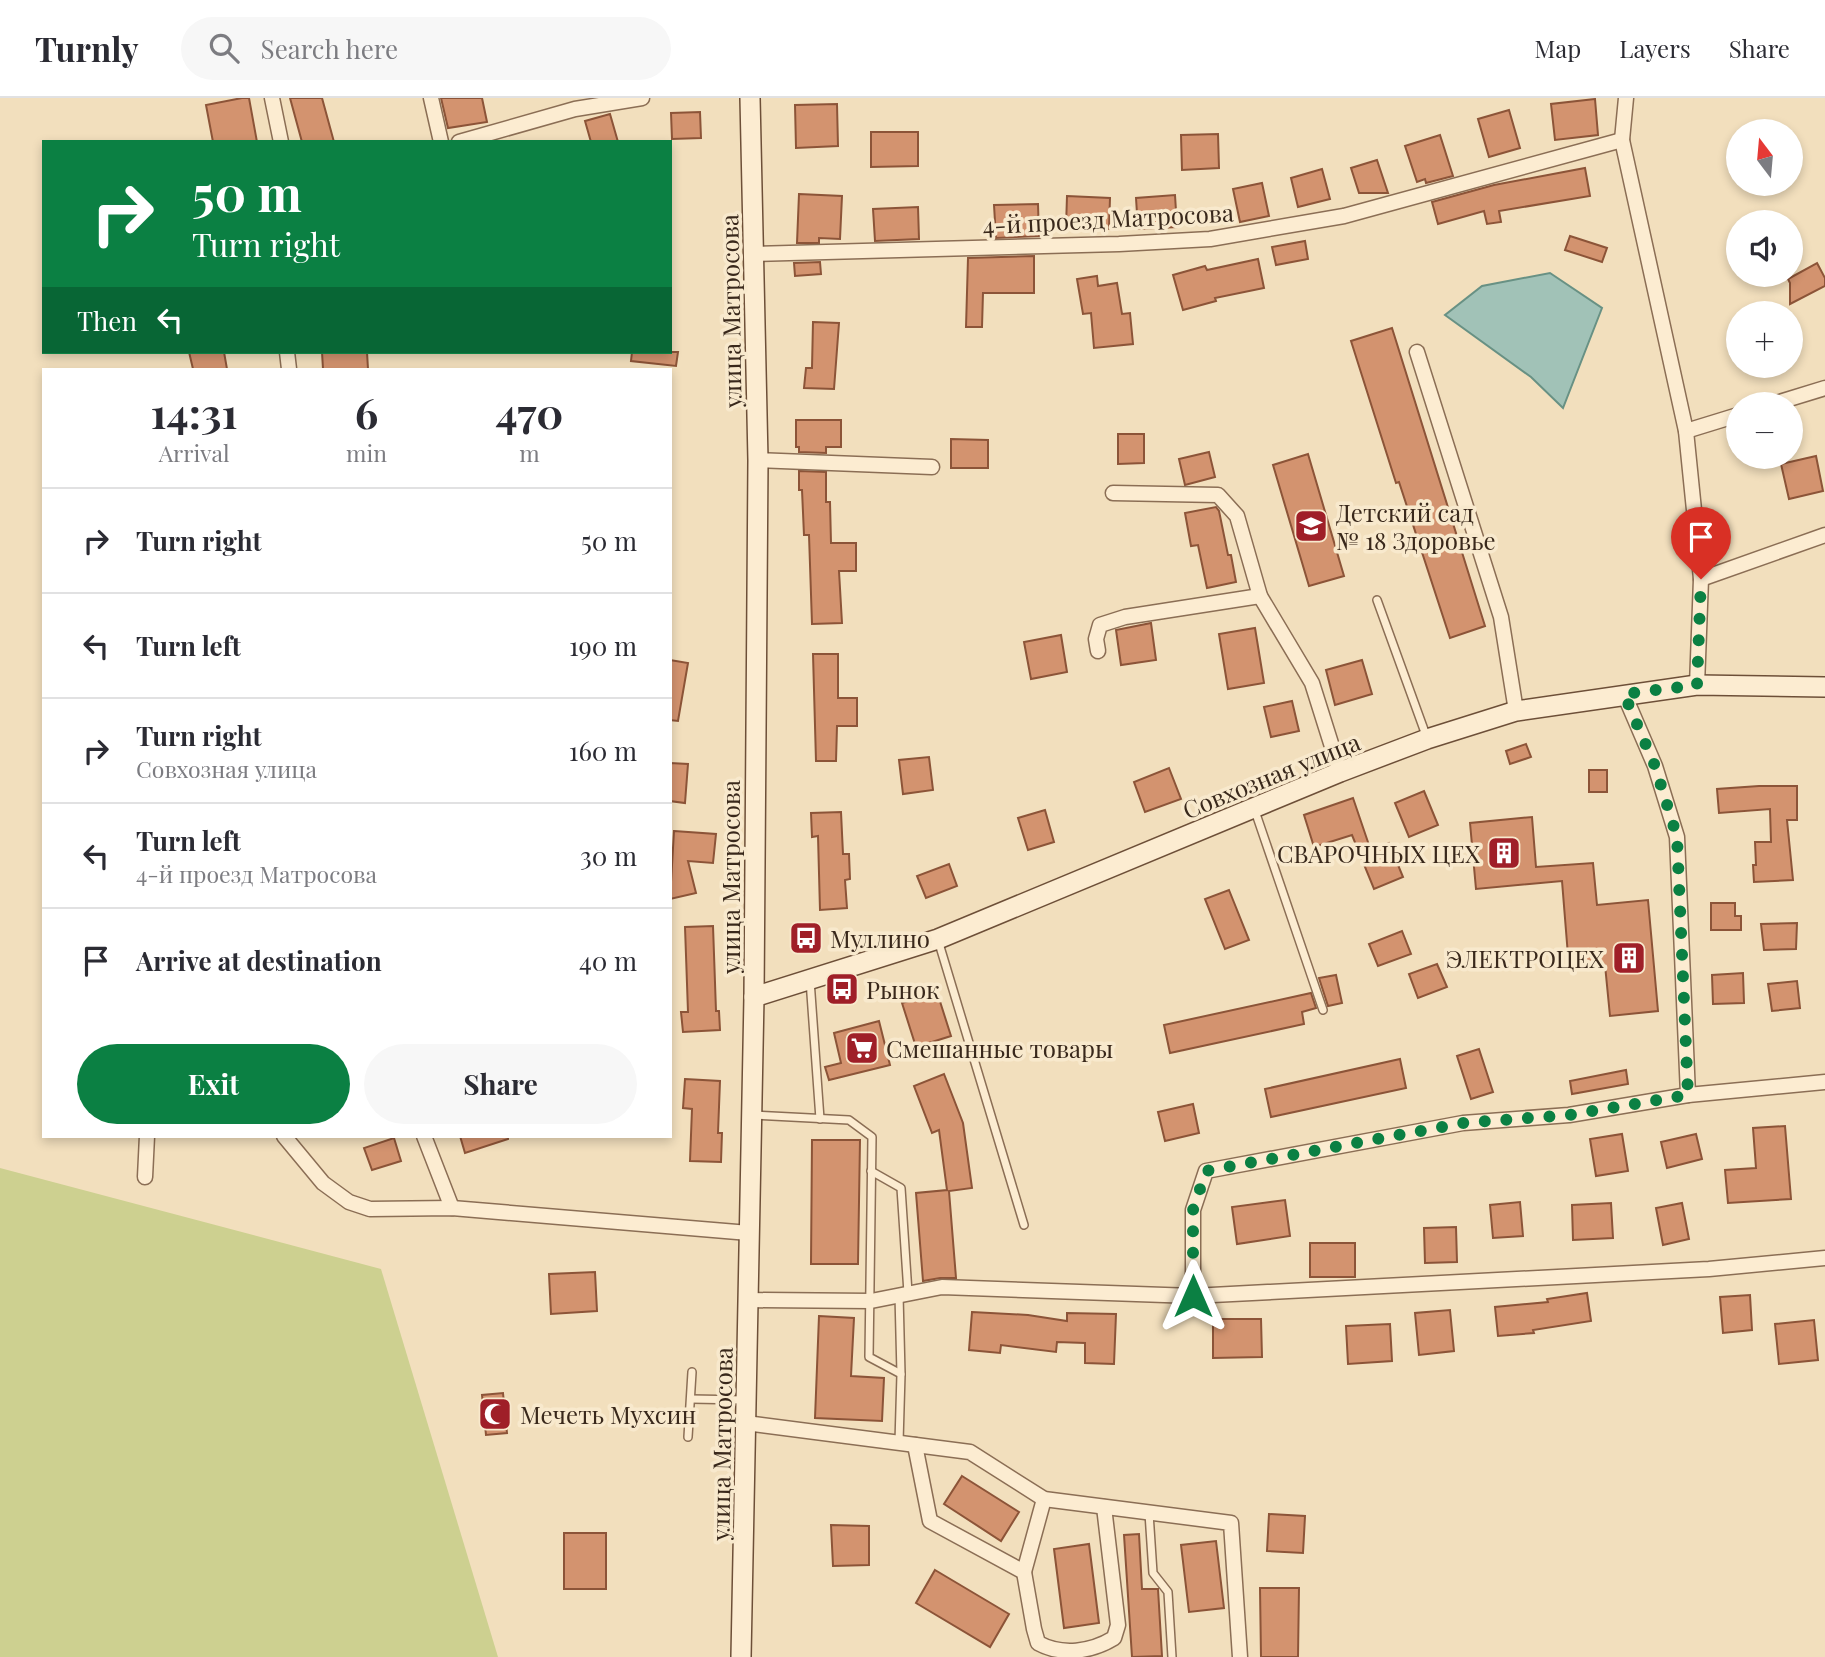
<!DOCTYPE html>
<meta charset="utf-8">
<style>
body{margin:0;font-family:"Playfair Display",serif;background:#f7f7f7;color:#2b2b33;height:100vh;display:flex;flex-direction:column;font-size:26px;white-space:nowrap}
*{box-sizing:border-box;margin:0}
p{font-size:23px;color:#7c7c81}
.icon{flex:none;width:38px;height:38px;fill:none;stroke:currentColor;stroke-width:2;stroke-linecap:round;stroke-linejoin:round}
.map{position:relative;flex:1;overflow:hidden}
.sheet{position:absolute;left:42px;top:270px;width:630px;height:770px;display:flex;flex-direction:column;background:#fff;border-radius:0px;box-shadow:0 4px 10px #0003}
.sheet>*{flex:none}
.banner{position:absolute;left:42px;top:42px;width:630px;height:214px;border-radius:0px;box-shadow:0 4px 10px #0003;background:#0b8043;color:#fff;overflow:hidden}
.needle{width:46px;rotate:344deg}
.fabs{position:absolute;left:1726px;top:21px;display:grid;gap:14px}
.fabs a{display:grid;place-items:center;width:77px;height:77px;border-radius:50%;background:#fff;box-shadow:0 4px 10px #0003;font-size:35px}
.pin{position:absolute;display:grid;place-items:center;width:60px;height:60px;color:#fff;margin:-72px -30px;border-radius:50% 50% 50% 0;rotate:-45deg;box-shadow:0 0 7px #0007}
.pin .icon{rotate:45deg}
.me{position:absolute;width:77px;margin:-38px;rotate:0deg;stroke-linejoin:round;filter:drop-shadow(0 0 5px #0008)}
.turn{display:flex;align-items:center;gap:24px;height:147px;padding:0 35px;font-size:32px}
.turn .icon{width:91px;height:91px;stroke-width:2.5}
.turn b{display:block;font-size:49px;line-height:60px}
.then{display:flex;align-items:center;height:66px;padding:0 35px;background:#0003;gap:14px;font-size:26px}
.eta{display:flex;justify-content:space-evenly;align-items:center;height:119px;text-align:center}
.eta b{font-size:42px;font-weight:700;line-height:49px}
.action{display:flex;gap:14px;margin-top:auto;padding:14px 35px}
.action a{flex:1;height:80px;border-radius:42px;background:#0b8043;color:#fff;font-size:28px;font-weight:700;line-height:80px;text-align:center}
.action a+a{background:#f7f7f7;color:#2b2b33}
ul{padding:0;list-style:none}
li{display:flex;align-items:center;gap:21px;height:105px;padding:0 35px;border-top:2px solid #e1e1e2}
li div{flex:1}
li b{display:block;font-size:26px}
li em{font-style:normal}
header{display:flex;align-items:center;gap:42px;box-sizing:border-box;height:98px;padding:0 35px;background:#fff;border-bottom:2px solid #e1e1e2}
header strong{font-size:33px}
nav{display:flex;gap:38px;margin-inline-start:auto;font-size:24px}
.search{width:490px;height:63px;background:#f7f7f7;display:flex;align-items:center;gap:18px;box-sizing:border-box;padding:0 24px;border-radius:38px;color:#7c7c81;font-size:26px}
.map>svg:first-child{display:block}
.green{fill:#cdd090}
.water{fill:#a1c2b7;stroke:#689184;stroke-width:2}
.building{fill:#d3936f;stroke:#8c5438;stroke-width:2}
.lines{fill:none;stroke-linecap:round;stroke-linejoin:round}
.lane-casing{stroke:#8b6e55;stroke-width:10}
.street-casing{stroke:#8b6e55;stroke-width:17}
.secondary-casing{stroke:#6d4f38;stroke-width:22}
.lane{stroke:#fcecd1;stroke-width:7}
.street{stroke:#fcecd1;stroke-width:14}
.secondary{stroke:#fcecd1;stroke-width:19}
.route{stroke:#0b8043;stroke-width:12;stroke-dasharray:0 21.6}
.labels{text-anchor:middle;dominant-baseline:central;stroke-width:7;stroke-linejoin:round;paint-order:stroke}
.street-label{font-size:24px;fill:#39281b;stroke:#f8e9cd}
.poi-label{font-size:24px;fill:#39281b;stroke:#f8e9cd;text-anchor:start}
</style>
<header>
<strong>Turnly</strong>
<div class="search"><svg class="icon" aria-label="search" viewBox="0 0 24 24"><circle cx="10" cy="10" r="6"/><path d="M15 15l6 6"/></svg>Search here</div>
<nav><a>Map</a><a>Layers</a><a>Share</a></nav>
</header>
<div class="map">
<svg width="1825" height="1559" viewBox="0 0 1825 1559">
<rect width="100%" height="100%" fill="#f2dfbd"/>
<!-- green -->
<polygon class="green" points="0,1070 381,1171 498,1559 0,1559"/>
<!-- water -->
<polygon class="water" points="1550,175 1602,210 1563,310 1531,279 1445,217 1482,188"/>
<!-- building -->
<g class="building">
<polygon points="242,0 249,0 257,44 213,44 206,7"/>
<polygon points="290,0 322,0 334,44 302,44"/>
<polygon points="441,0 482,0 487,24 448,30"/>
<polygon points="1595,1 1598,37 1555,42 1551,6"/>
<polygon points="837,6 838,48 796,50 795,7"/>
<polygon points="1509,12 1520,50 1489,59 1478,21"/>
<polygon points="700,14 701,40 672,41 671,15"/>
<polygon points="610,16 618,44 591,44 585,23"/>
<polygon points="871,34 918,34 918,68 871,69"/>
<polygon points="1218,36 1219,70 1182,72 1181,37"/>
<polygon points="1440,37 1453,78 1426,85 1425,81 1417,84 1405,48"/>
<polygon points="1377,62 1388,95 1359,95 1351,70"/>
<polygon points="1585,70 1590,98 1499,113 1501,124 1487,126 1484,113 1438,126 1432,104 1494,87"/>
<polygon points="1322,71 1330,101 1298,109 1291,80"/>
<polygon points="1262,85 1269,118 1240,124 1233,91"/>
<polygon points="799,96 842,98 840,141 819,140 819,145 797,145"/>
<polygon points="1175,97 1177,129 1138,131 1136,100"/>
<polygon points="1067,98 1110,100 1109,131 1066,129"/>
<polygon points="1038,106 1039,138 996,140 994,107"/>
<polygon points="918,109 919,141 875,143 873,111"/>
<polygon points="1570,138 1607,150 1602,164 1565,152"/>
<polygon points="1305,143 1308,161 1276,167 1272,149"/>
<polygon points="1034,158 1034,195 983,195 982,229 966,229 968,160"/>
<polygon points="1258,161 1264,190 1215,200 1216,203 1183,212 1173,177 1205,168 1207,172"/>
<polygon points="820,164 821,176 795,178 794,165"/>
<polygon points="1817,165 1825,180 1825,188 1790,206 1790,185 1788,181"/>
<polygon points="1097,178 1098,188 1117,185 1122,216 1130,215 1133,246 1094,250 1091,215 1083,216 1077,181"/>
<polygon points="813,224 839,225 834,291 804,290 806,270 812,270"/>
<polygon points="1392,230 1485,528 1450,540 1399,384 1396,385 1351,243"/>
<polygon points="189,254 224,254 227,271 193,271"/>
<polygon points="322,254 367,254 368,271 323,271"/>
<polygon points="632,254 678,254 676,268 631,263"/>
<polygon points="796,322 841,322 841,349 826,349 826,355 799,354 799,349 796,349"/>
<polygon points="1118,336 1144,336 1144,365 1118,366"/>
<polygon points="951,341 988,342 988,370 951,370"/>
<polygon points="1209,354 1215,379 1185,387 1179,361"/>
<polygon points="1308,356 1344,478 1309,488 1273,367"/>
<polygon points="1816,358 1823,393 1789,401 1781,366"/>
<polygon points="799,373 826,374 826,404 830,404 831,445 856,445 856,473 839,473 842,525 812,526 809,437 804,437 802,392 799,392"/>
<polygon points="1216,409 1219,413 1228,457 1231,457 1236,484 1207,490 1198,447 1191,448 1185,415"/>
<polygon points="1151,525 1156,562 1121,567 1116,532"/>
<polygon points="1255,530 1264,585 1228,591 1219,536"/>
<polygon points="1061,537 1067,574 1031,581 1024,544"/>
<polygon points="813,556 838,556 838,600 857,600 857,628 837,628 836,663 816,663"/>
<polygon points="670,562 688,565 678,623 670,622"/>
<polygon points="1362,562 1372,596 1335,607 1326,572"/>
<polygon points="1292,603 1299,633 1271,639 1264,609"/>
<polygon points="1526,646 1531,659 1510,666 1506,653"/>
<polygon points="929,659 933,692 903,696 899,662"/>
<polygon points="670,665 688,666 685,705 670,703"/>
<polygon points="1169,670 1181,701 1145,714 1134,684"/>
<rect x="1589" y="672" width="18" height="22"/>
<polygon points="1759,688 1797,688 1797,722 1787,722 1793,782 1754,784 1753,767 1756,767 1755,744 1771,744 1770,711 1719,715 1717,691"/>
<polygon points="1424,693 1438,727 1409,739 1395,705"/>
<polygon points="1353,700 1371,753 1389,745 1403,779 1374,791 1352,737 1314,749 1304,717"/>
<polygon points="1045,712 1054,744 1028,752 1018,720"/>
<polygon points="841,714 843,756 849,756 850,781 845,782 847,810 820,812 818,738 812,739 811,715"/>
<polygon points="1532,719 1536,769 1593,765 1597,807 1648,802 1658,913 1610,918 1605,867 1569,870 1562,783 1476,791 1470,725"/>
<polygon points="674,733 716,736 713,765 688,763 696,795 670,801"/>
<polygon points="949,766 957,788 926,800 917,778"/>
<polygon points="1229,792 1249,842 1225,851 1205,801"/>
<polygon points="1711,805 1735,805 1735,818 1741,818 1741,832 1711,832"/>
<polygon points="1797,825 1796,851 1764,852 1761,826"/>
<polygon points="713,828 716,913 719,913 720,932 683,934 681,914 688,914 685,829"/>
<polygon points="1402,833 1411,856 1378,868 1369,846"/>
<polygon points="1437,866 1447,889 1418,900 1409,876"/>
<polygon points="1743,875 1744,905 1713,906 1712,877"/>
<polygon points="1336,877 1342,905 1328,908 1319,880"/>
<polygon points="1797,883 1800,910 1772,913 1768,886"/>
<polygon points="937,894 951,938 916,949 902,905"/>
<polygon points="1311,895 1316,910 1302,914 1304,926 1170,955 1164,927"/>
<polygon points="879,923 890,967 829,982 825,969 841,965 834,935"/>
<polygon points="1479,951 1493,994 1471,1001 1457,958"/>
<polygon points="1400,961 1406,990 1271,1019 1265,991"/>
<polygon points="1626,972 1628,986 1572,996 1570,983"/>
<polygon points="944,976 963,1025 972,1090 949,1093 956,1180 940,1180 923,1183 916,1095 947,1092 939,1032 932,1035 914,988"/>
<polygon points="685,981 720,983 718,1035 722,1035 721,1064 690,1063 692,1011 683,1010"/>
<polygon points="1193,1006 1199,1035 1165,1043 1158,1014"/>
<polygon points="1785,1028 1791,1101 1728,1105 1725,1072 1756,1070 1753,1030"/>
<polygon points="1622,1036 1628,1073 1596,1078 1590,1041"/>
<polygon points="1696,1036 1702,1061 1667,1070 1661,1044"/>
<polygon points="460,1038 508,1038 508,1041 465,1055"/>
<polygon points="394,1040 401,1063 372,1072 364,1050"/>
<polygon points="812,1042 860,1042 858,1166 811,1166"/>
<polygon points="1285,1102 1290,1138 1237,1146 1232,1109"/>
<polygon points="1520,1104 1523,1138 1493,1140 1490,1107"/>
<polygon points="1611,1105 1613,1140 1573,1142 1572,1107"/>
<polygon points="1682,1105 1689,1141 1663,1147 1656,1110"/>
<polygon points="1456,1129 1457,1164 1425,1165 1424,1130"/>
<rect x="1310" y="1145" width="45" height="34"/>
<polygon points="595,1174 597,1213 551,1216 549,1176"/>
<polygon points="1587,1195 1591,1223 1533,1232 1534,1235 1498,1238 1495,1209 1548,1204 1547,1201"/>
<polygon points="1750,1197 1752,1232 1723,1235 1720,1199"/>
<polygon points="1450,1212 1454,1253 1419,1257 1415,1215"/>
<polygon points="972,1214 1028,1217 1067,1223 1067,1215 1116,1216 1114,1266 1085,1265 1085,1245 1057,1244 1056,1254 1001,1247 1000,1255 969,1252"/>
<polygon points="819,1218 854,1220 851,1278 884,1280 882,1323 815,1320"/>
<polygon points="1213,1221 1261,1221 1262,1259 1213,1260"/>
<polygon points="1814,1222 1818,1262 1779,1266 1775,1226"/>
<polygon points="1390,1226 1392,1263 1348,1266 1346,1228"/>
<polygon points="503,1295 507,1335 486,1337 482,1297"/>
<polygon points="962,1378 1019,1414 1001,1443 944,1406"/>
<polygon points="1269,1416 1305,1418 1303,1455 1267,1453"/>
<polygon points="831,1427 869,1428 869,1467 833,1468"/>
<rect x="564" y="1435" width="42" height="56"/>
<polygon points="1139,1436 1142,1491 1158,1491 1162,1558 1132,1559 1124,1437"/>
<polygon points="1216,1443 1224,1510 1189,1514 1181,1447"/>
<polygon points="1089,1446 1099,1525 1064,1530 1054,1451"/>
<polygon points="935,1472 1009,1516 990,1549 916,1505"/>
<polygon points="1260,1490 1299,1490 1298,1559 1261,1559"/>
</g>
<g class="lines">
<defs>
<g id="lane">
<polyline points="1377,502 1427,640"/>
<polyline points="1254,710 1323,912"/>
<polyline points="938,842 1024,1127"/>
<polyline points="810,882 820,1021"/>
<polyline points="752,1017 849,1022 872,1039 869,1259 901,1276 899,1344"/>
<polyline points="871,1073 901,1090 908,1195"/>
<polyline points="899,1197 901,1276"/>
<polyline points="691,1301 745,1302"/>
<polyline points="688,1339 692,1274"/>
<polyline points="1149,1415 1153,1475 1168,1494 1172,1559"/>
</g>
<g id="street">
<polyline points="272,0 281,44"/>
<polyline points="431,0 441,44"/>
<polyline points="1626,0 1622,42 1686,333 1701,481 1697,587"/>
<polyline points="459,44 575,11 642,0"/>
<polyline points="753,156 1119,146 1210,141 1344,118 1622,42"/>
<polyline points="287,254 289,271"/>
<polyline points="1417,254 1501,519 1516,613"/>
<polyline points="1773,306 1825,290"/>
<polyline points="1686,333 1738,317"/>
<polyline points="758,362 932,369"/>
<polyline points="1113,395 1218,397 1237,418 1260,498 1312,585 1340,674"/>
<polyline points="1701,481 1825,437"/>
<polyline points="1098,553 1096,541 1100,527 1125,519 1260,498"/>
<polyline points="1688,997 1825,984"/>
<polyline points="284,1038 323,1085 349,1104 370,1111 452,1110 749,1135"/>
<polyline points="424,1038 452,1110"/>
<polyline points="145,1079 147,1038"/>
<polyline points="1193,1198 1193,1112 1206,1073 1463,1025 1569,1017 1688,997 1677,739 1655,668 1624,596"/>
<polyline points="748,1202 871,1203 942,1189 1193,1198 1709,1171 1825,1160"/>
<polyline points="746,1325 970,1354 1044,1401 1231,1425 1240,1559"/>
<polyline points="915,1347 930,1423 1024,1474 1044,1401"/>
<path d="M 1024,1474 L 1034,1531 L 1038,1545 C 1062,1558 1091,1554 1114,1540 L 1118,1527 L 1104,1409"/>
</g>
<g id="secondary">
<polyline points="754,899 938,841 1340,674 1427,641 1516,613 1697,587 1825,589"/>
<polyline points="741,1559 754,899 758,362 750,0"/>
</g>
</defs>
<!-- lane casing -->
<use href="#lane" class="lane-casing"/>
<!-- street casing -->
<use href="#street" class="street-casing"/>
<!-- secondary casing -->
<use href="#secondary" class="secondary-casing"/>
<!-- lane -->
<use href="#lane" class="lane"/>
<!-- street -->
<use href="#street" class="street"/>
<!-- secondary -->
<use href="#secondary" class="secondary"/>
</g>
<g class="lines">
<!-- route -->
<polyline class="route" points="1193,1198 1193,1112 1206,1073 1463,1025 1569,1017 1688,997 1677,739 1655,668 1624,596 1697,587 1701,481"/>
</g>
<!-- icons -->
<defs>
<symbol id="school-square" viewBox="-11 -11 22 22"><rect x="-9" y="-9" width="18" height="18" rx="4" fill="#9f1f28" stroke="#f8e9cd"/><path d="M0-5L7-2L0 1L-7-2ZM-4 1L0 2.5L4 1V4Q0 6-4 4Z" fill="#fff"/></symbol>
<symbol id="building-square" viewBox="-11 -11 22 22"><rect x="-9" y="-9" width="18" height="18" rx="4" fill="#9f1f28" stroke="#f8e9cd"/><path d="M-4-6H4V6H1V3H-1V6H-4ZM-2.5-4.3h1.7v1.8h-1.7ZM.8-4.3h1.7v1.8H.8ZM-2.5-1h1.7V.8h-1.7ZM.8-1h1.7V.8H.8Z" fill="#fff"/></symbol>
<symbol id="bus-square" viewBox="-11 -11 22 22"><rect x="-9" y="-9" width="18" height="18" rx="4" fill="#9f1f28" stroke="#f8e9cd"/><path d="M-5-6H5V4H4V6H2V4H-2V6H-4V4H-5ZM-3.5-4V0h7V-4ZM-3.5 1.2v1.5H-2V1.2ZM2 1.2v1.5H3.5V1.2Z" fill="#fff"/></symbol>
<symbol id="supermarket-square" viewBox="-11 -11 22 22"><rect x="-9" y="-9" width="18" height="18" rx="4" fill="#9f1f28" stroke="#f8e9cd"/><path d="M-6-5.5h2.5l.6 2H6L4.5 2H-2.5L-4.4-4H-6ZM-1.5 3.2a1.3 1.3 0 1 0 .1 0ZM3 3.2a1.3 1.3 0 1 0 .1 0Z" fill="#fff"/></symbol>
<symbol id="mosque-square" viewBox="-11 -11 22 22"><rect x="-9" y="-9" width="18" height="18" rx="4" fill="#9f1f28" stroke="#f8e9cd"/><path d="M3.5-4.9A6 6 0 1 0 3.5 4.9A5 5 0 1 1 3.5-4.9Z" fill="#fff"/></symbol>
</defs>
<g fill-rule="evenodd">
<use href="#school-square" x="1292" y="409" width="38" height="38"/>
<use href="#building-square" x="1485" y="736" width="38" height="38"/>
<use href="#bus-square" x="787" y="821" width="38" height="38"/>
<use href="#building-square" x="1610" y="841" width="38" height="38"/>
<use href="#bus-square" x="823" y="872" width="38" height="38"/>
<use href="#supermarket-square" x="843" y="931" width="38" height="38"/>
<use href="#mosque-square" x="476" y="1297" width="38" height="38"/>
</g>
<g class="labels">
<!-- street labels -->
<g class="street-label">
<text transform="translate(1108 120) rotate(-3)">4-й проезд Матросова</text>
<text transform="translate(730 213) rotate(-91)">улица Матросова</text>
<text transform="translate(1271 677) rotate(-22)">Совхозная улица</text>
<text transform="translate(730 779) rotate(-90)">улица Матросова</text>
<text transform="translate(721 1346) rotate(-89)">улица Матросова</text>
</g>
<!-- poi labels -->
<g class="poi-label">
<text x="1336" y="414">Детский сад<tspan x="1336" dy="28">№ 18 Здоровье</tspan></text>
<text x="1480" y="755" text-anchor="end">СВАРОЧНЫХ ЦЕХ</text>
<text x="830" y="840">Муллино</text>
<text x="1604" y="860" text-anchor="end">ЭЛЕКТРОЦЕХ</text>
<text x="866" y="891">Рынок</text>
<text x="886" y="950">Смешанные товары</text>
<text x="520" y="1316">Мечеть Мухсин</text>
</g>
</g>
</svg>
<div class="fabs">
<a><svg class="needle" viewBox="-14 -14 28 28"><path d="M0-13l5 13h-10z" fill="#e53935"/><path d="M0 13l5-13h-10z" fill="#7c7c81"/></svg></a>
<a><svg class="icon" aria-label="sound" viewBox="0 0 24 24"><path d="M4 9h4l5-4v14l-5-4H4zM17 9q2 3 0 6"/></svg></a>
<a>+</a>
<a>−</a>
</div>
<div class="pin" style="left:1701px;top:481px;background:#d93025"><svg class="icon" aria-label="arrive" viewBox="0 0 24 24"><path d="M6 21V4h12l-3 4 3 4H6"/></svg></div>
<svg class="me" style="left:1193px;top:1198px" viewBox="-20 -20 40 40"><path d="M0-17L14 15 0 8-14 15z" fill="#0b8043" stroke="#fff" stroke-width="4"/></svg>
<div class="banner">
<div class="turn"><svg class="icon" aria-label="right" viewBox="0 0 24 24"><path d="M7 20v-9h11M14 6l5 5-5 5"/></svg><div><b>50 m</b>Turn right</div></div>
<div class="then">Then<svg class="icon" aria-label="left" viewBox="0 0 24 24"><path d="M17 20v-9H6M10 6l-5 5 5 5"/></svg></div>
</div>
<section class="sheet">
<div class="eta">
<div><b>14:31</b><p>Arrival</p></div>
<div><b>6</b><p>min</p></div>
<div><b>470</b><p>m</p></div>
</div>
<ul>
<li><svg class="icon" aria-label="right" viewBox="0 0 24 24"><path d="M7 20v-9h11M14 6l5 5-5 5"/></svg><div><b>Turn right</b></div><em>50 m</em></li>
<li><svg class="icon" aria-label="left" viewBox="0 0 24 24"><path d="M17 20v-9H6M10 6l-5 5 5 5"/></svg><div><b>Turn left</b></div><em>190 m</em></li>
<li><svg class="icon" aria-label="right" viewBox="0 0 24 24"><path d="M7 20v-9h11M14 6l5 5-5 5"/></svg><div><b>Turn right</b><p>Совхозная улица</p></div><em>160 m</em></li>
<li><svg class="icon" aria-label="left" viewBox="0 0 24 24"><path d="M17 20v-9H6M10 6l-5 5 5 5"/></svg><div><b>Turn left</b><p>4-й проезд Матросова</p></div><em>30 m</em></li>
<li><svg class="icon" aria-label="arrive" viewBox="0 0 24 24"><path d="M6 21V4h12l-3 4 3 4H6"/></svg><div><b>Arrive at destination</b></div><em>40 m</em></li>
</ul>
<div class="action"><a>Exit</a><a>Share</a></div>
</section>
</div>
